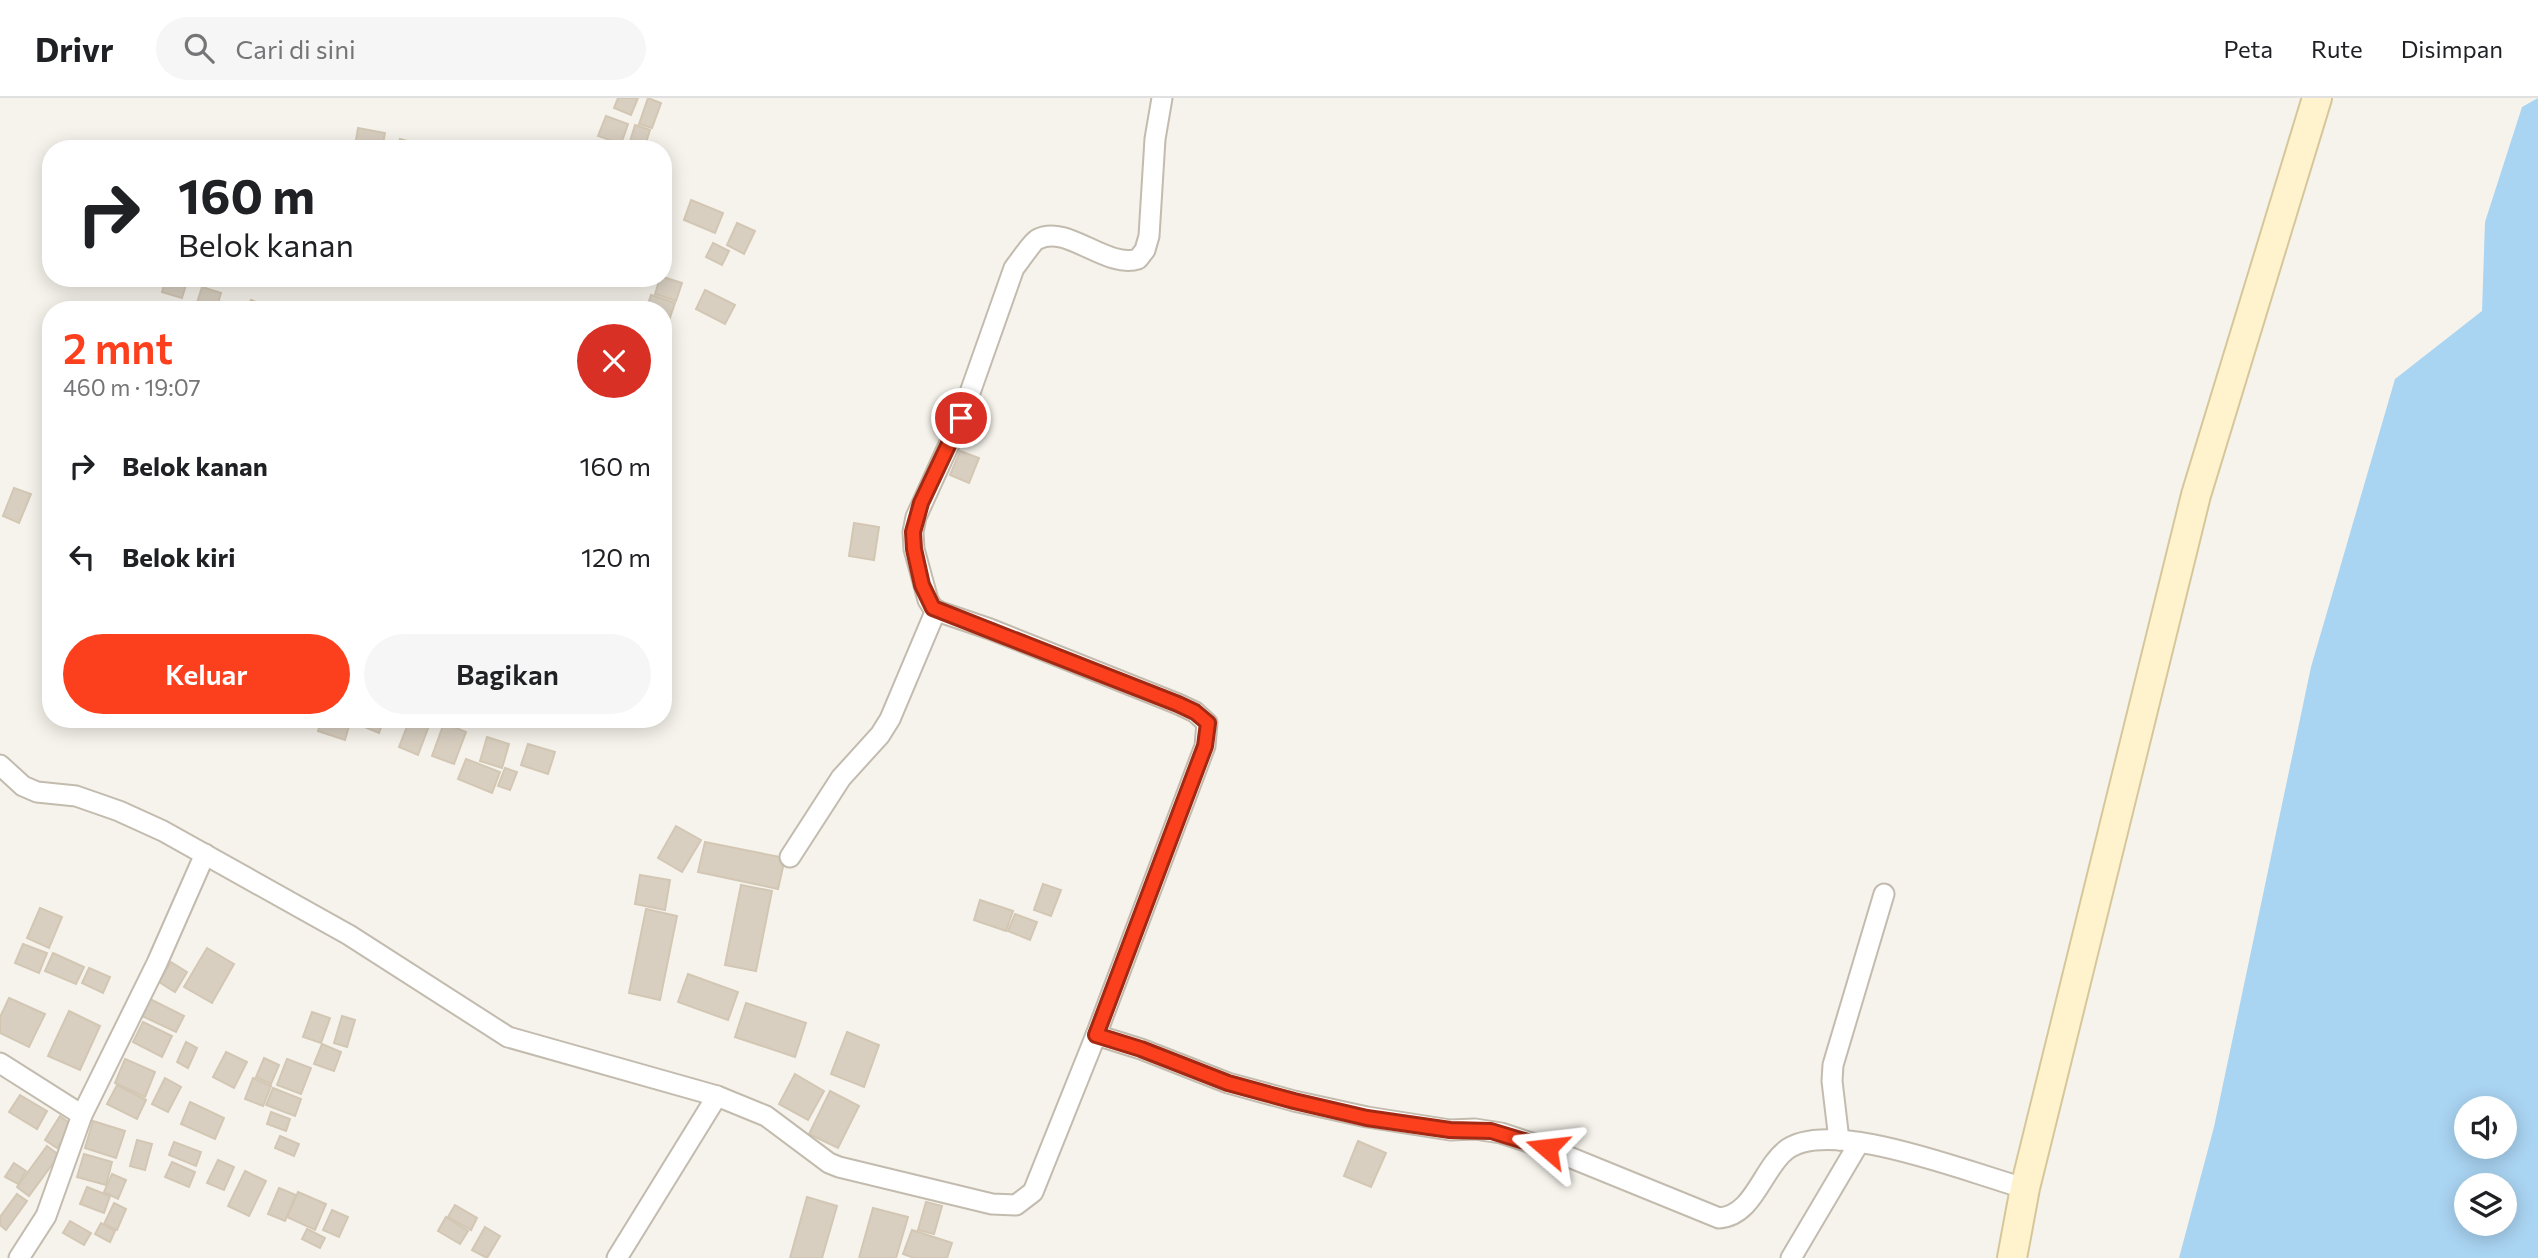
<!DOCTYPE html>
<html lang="id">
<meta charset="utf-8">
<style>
body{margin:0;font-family:Commissioner,sans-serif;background:#f6f6f6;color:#202124;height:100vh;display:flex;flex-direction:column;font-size:26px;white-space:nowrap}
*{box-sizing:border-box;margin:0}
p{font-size:23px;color:#757577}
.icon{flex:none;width:38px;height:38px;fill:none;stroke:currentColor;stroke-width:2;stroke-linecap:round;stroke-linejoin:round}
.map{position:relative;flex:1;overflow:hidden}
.side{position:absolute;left:42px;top:203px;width:630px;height:427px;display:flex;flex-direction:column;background:#fff;border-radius:28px;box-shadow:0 4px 18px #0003}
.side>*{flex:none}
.hud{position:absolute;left:42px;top:42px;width:630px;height:147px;border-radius:28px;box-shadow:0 4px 18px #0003;background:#fff;color:#202124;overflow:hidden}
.buttons{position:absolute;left:2454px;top:998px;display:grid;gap:14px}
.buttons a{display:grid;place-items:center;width:63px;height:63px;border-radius:50%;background:#fff;box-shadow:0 4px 18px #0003;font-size:35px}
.pin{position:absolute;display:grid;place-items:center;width:60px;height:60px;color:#fff;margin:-30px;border:4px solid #fff;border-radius:50%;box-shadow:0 2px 7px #0007}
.me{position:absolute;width:77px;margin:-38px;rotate:287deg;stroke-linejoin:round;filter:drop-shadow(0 0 5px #0008)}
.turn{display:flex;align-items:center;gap:24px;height:147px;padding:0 21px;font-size:32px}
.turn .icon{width:91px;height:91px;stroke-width:2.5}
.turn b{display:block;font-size:49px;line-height:60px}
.round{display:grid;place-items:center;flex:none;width:74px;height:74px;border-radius:37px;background:#f6f6f6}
.overview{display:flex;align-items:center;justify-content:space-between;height:119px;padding:0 21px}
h1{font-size:42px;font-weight:600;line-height:52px;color:#fc3f1d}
.action{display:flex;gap:14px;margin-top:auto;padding:14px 21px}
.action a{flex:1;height:80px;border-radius:42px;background:#fc3f1d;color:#fff;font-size:28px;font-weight:600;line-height:80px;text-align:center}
.action a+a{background:#f6f6f6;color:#202124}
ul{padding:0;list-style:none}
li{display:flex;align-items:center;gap:21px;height:91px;padding:0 21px}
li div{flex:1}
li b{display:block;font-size:26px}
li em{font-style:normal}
header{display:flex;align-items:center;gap:42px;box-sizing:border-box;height:98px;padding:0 35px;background:#fff;border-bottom:2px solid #e0e0e0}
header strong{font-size:33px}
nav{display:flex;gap:38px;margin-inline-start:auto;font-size:24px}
.search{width:490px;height:63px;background:#f6f6f6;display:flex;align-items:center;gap:18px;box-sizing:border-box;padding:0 24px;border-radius:38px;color:#757577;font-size:26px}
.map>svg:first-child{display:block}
.water{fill:#a9d4f2;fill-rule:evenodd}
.building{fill:#d8cfc1;stroke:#d3c7b4;stroke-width:2}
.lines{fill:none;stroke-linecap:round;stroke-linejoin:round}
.street-casing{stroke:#c2bbae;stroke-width:23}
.secondary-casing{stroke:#d6c79b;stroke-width:32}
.street{stroke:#fff;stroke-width:19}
.secondary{stroke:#fff3cd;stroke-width:28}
.route-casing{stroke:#a42913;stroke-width:18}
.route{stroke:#fc3f1d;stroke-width:12}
</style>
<header>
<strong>Drivr</strong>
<div class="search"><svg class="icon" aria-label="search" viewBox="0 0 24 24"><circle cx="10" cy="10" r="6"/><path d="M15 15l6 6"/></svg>Cari di sini</div>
<nav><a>Peta</a><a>Rute</a><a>Disimpan</a></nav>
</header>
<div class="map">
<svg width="2538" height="1160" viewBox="0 0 2538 1160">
<rect width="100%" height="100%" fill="#f6f3ec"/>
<!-- water -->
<path class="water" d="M 2538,0 L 2538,1160 L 2179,1160 L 2214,1029 L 2311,569 L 2395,281 L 2482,213 L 2485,124 L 2522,9 ZM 2466,1010 L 2504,1010 L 2504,1048 L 2466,1048 ZM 2466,1087 L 2504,1087 L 2504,1125 L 2466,1125 Z"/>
<!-- building -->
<g class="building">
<polygon points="618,0 638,0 631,17 614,10"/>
<polygon points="648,0 661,5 652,30 639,26"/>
<polygon points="606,18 628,26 621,46 598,38"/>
<polygon points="635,27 650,32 644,51 628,50"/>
<polygon points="358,30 385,35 382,51 355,48"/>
<polygon points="400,41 418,46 416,51 397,51"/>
<polygon points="691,102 723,115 715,135 684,122"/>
<polygon points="737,125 755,133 744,156 727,147"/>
<polygon points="713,145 729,153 722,167 706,159"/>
<polygon points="663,179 682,185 676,203 655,196 660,180"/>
<polygon points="166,180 188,180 182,200 162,194"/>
<polygon points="202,189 221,195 216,212 197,205"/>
<polygon points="705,192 735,207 725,226 696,211"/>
<polygon points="651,197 675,205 663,240 663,212 646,212"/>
<polygon points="251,202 275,212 247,212"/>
<polygon points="960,353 979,360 969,385 950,377"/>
<polygon points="14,390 31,396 19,425 3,418"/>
<polygon points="854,425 879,429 874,462 849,458"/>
<polygon points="322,621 351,621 345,642 318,633"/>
<polygon points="365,621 384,621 379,635 362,628"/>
<polygon points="410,621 420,621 430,625 418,657 399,649"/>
<polygon points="444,625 466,634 454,666 432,658"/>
<polygon points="487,639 509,646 502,670 480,663"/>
<polygon points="528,646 555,654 548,676 521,667"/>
<polygon points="466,661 500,674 492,695 458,681"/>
<polygon points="505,670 517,674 510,692 498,688"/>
<polygon points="676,728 701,742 682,774 658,760"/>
<polygon points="705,744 785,760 778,791 698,774"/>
<polygon points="640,777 670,782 665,812 635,806"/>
<polygon points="1043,786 1061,792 1051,818 1034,812"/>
<polygon points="741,787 772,793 756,873 725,867"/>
<polygon points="980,802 1013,813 1006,833 974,822"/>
<polygon points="40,810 62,819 49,850 27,840"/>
<polygon points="646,811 677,818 660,902 629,895"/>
<polygon points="1015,816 1037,824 1030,842 1008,833"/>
<polygon points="23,846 47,855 39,875 15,865"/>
<polygon points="207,850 234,866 212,905 184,889"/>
<polygon points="53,855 84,869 76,886 45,873"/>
<polygon points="171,864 187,874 175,894 159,884"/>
<polygon points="89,870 110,879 103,895 82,885"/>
<polygon points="688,876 738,894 728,922 678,904"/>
<polygon points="9,900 45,916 29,949 0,935 0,919"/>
<polygon points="150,901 184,918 176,934 142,918"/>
<polygon points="746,905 806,925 795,959 735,939"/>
<polygon points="69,913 100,928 80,972 48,958"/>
<polygon points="312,914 330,920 321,945 303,939"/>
<polygon points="342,918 355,922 347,949 334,945"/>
<polygon points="143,924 172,938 162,959 133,944"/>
<polygon points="847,934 879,947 864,989 831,976"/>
<polygon points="186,944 197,950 188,970 177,964"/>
<polygon points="322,946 341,954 334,973 314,966"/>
<polygon points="226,954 247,964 234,990 213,979"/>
<polygon points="264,960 279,967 271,986 256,979"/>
<polygon points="125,961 155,974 145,999 115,985"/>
<polygon points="287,961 311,970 301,996 277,987"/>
<polygon points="795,976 824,993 808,1022 779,1006"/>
<polygon points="165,980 181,989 168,1014 152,1006"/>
<polygon points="253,980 271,988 263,1008 245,1001"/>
<polygon points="117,987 146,1002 137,1021 107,1006"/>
<polygon points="273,990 301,1001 295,1018 266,1007"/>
<polygon points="830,993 859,1008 838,1050 809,1036"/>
<polygon points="20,997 47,1013 37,1031 9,1014"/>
<polygon points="190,1004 224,1020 215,1041 181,1026"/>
<polygon points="271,1014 290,1021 286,1033 267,1026"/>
<polygon points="60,1018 72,1027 57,1050 45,1042"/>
<polygon points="93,1023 125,1033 116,1060 85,1050"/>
<polygon points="280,1038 299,1046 294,1058 275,1050"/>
<polygon points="137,1042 152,1046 145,1072 130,1068"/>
<polygon points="1358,1043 1386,1055 1371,1089 1344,1078"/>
<polygon points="174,1044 201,1054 196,1068 169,1057"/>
<polygon points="47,1048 59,1057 29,1098 17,1089"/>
<polygon points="84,1056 112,1064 106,1087 77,1079"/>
<polygon points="218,1062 234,1069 224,1092 207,1085"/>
<polygon points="172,1064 195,1074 189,1089 165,1079"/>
<polygon points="14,1065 26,1073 18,1086 5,1079"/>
<polygon points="245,1073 266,1083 249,1118 228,1108"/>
<polygon points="112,1076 126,1082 118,1101 104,1094"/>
<polygon points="87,1089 110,1098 104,1115 80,1106"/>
<polygon points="279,1090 296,1097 285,1123 268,1116"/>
<polygon points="298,1094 326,1106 315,1132 287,1119"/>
<polygon points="17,1096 27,1103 6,1132 0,1127 0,1119"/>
<polygon points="807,1099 837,1108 822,1160 790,1160"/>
<polygon points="926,1104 942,1108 934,1136 918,1132"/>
<polygon points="114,1105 126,1111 117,1132 104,1126"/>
<polygon points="455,1107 477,1120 471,1132 448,1119"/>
<polygon points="873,1110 908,1119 896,1160 859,1160"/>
<polygon points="332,1112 348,1119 339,1139 323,1132"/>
<polygon points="446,1119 468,1133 460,1146 438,1133"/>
<polygon points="70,1123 91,1135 84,1147 63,1135"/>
<polygon points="101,1125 115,1133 110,1144 95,1136"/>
<polygon points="485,1129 500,1138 487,1160 472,1152"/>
<polygon points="307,1131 325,1140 320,1150 302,1141"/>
<polygon points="912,1132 952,1145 947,1160 914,1160 903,1156"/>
</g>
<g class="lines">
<defs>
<g id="street">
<path d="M 0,667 L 23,688 L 37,694 L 76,698 L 119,713 L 163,733 L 349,837 L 508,939 L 717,998 L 766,1018 L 829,1065 L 839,1069 L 992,1106 L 1016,1107 L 1033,1094 L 1096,937 L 1141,951 L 1228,985 L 1294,1003 L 1367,1019 L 1450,1032 L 1475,1031 L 1501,1035 L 1547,1050 L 1719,1120 C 1753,1118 1762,1072 1785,1053 C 1828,1017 1974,1077 2025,1090"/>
<polyline points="790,759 841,680 880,637 890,621 936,512"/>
<path d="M 1096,937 L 1205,648 L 1207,625 L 1195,614 L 1178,606 L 990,531 L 940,514 L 933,510 L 928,502 L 914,451 L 913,434 L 916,419 L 961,320 L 1014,170 C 1019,164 1033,143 1038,141 C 1067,126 1106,171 1138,161 L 1145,152 L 1149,138 L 1155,41 L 1162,0"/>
<polyline points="0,965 82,1017"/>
<polyline points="1839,1042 1832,983 1833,967 1884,796"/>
<polyline points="19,1160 46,1118 82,1017 157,865 205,756"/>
<polyline points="617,1160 717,998"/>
<polyline points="1791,1160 1859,1045"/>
</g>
<polyline id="secondary" points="2012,1160 2025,1090 2196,397 2317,0"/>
</defs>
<!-- street casing -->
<use href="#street" class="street-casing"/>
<!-- secondary casing -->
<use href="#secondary" class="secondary-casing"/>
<!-- street -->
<use href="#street" class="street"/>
<!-- secondary -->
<use href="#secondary" class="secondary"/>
</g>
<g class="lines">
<defs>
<polyline id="route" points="961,320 921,405 913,434 914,451 922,487 933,510 1178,606 1195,614 1208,625 1205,648 1096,937 1141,951 1228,985 1294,1003 1367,1020 1450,1032 1491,1033 1547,1050"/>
</defs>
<!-- route casing -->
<use href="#route" class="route-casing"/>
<!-- route -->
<use href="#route" class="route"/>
</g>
</svg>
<div class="buttons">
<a><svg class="icon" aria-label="sound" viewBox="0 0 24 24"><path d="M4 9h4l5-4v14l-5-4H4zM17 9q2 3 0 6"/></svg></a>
<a><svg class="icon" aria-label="layers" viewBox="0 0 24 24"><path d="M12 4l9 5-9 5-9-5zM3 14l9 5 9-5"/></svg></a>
</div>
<div class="pin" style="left:961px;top:320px;background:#d93025"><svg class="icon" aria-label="arrive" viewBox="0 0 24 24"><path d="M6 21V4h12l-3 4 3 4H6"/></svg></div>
<svg class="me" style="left:1547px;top:1050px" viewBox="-20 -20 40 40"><path d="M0-17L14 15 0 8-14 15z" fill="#fc3f1d" stroke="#fff" stroke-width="4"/></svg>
<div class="hud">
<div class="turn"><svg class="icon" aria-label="right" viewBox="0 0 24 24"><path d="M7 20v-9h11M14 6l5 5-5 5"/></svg><div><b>160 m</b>Belok kanan</div></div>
</div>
<section class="side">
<div class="overview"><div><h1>2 mnt</h1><p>460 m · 19:07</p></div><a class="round" style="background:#d93025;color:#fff"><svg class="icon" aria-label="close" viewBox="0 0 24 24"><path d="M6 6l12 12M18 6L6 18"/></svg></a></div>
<ul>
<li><svg class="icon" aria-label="right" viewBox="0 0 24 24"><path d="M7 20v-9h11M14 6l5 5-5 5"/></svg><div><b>Belok kanan</b></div><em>160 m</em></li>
<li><svg class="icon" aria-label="left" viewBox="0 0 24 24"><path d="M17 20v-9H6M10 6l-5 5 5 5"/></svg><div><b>Belok kiri</b></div><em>120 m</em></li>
</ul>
<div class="action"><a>Keluar</a><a>Bagikan</a></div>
</section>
</div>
